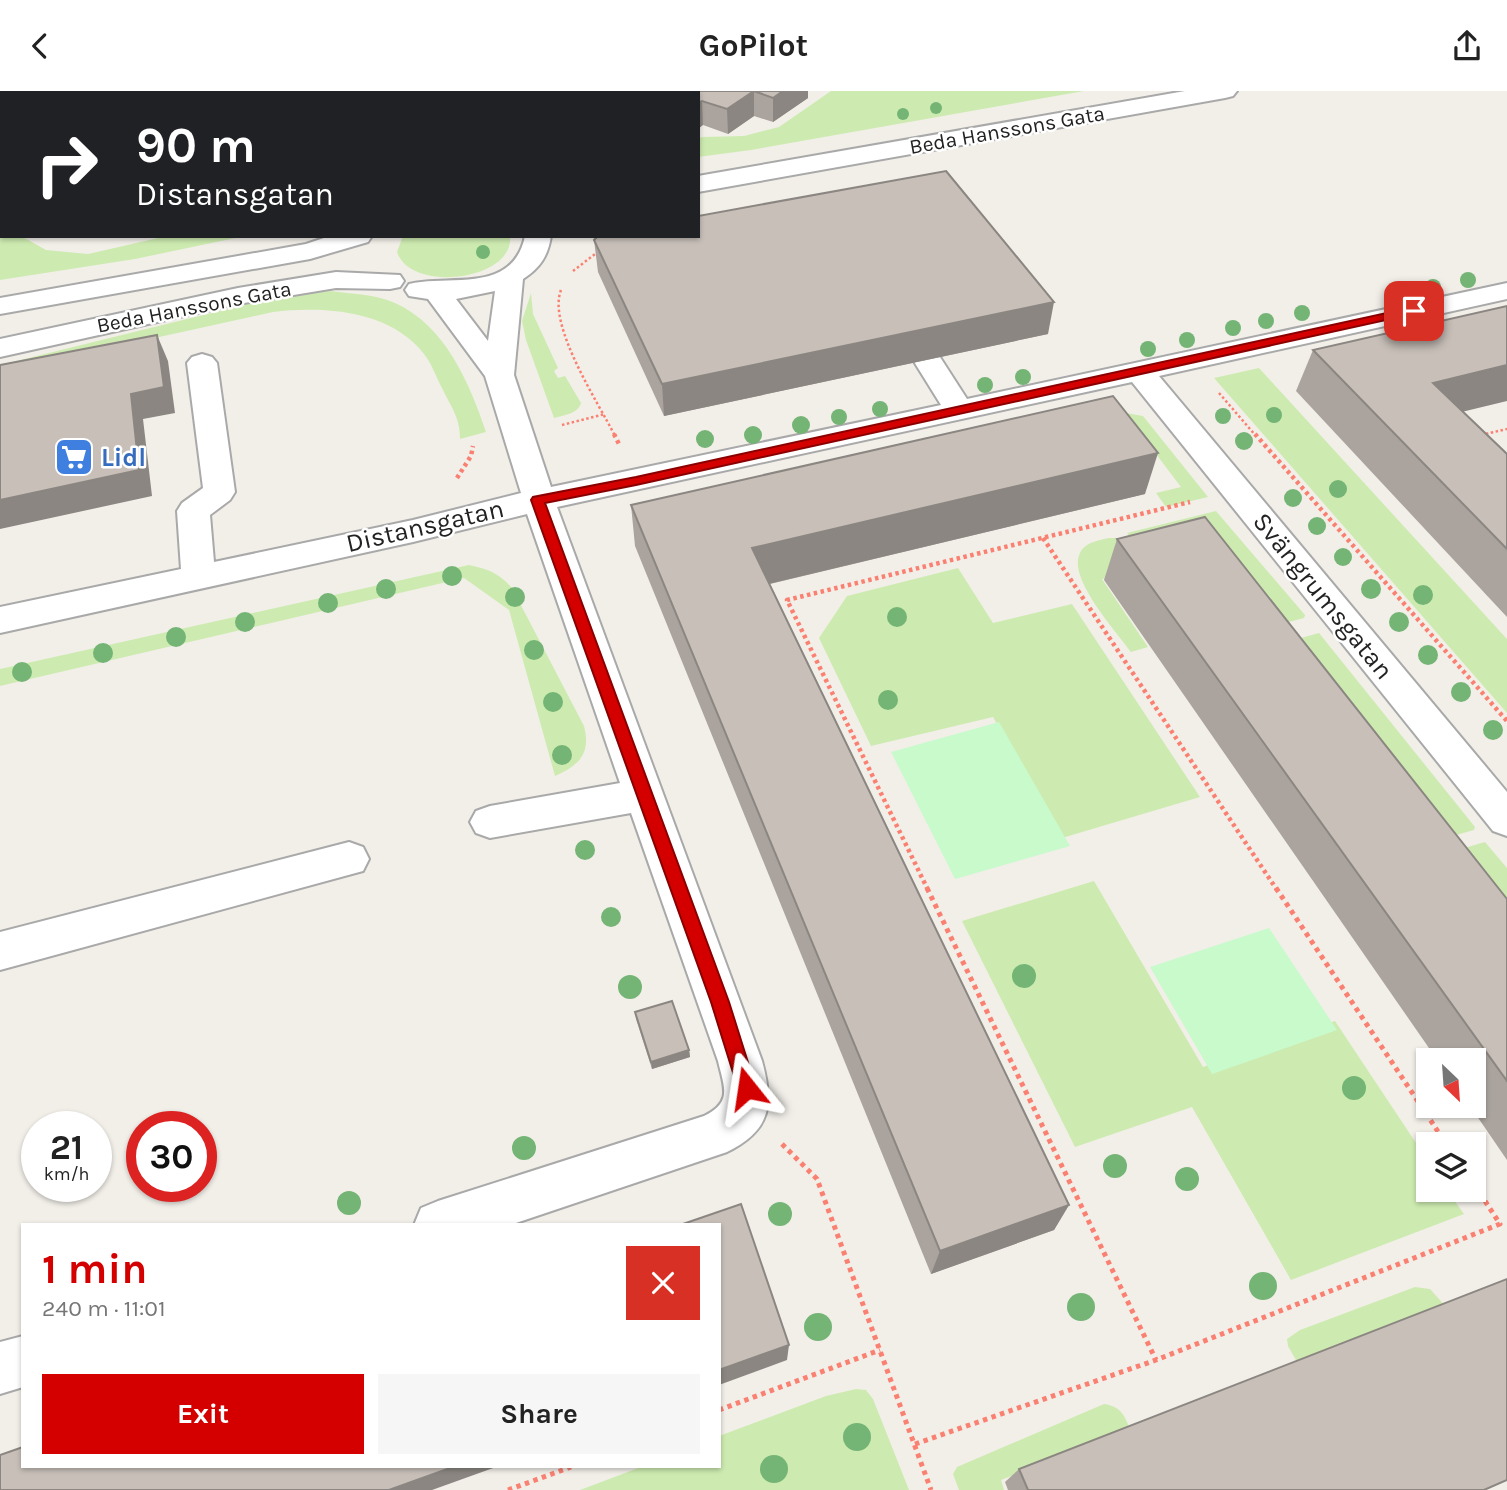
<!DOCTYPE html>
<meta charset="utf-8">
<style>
body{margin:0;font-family:Karla,sans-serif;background:#f6f6f6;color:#222;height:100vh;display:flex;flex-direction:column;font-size:26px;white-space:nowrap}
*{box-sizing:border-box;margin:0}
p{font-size:23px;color:#767676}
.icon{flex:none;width:38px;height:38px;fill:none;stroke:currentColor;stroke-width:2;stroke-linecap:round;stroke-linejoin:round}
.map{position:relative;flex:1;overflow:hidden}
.drawer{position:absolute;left:21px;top:1132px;width:700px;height:245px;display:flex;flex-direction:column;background:#fff;border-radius:0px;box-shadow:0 2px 5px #0004}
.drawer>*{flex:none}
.top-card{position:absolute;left:0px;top:0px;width:700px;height:147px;box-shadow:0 2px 5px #0004;background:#202124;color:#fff;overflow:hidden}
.needle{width:46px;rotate:155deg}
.controls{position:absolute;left:1416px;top:957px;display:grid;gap:14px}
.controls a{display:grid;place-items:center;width:70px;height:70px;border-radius:0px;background:#fff;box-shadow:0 2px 5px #0004;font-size:35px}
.speed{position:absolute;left:21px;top:1020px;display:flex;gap:14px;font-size:35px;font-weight:700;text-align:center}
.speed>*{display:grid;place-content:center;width:91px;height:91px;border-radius:50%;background:#fff;box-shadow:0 2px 5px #0004;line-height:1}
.speed small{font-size:18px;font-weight:400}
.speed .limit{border:10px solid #d22;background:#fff;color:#111}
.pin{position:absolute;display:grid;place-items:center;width:60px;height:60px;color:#fff;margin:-30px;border-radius:14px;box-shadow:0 4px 10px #0006}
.me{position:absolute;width:77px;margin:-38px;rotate:345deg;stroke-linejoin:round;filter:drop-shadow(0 0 5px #0008)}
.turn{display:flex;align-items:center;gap:24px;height:147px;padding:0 21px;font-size:32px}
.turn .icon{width:91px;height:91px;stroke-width:2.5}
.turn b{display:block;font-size:49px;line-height:60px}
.round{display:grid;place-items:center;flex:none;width:74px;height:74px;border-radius:0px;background:#f6f6f6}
.summary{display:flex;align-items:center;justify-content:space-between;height:119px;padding:0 21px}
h1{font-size:42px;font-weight:700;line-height:52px;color:#d40000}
.cta{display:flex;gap:14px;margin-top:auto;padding:14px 21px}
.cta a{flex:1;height:80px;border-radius:0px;background:#d40000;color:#fff;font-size:28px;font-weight:700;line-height:80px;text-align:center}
.cta a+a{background:#f6f6f6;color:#222}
header{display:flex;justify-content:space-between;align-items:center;height:91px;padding:0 21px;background:#fff;font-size:32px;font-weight:700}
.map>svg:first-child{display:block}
.grass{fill:#cdebb0}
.park{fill:#c8facc}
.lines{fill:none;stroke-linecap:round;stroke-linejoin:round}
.minor-casing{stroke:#a9a9a9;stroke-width:4}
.path-far2{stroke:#fa8072;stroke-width:2.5;stroke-dasharray:2.5 2.5;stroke-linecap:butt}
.path-far1{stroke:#fa8072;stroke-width:4.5;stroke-dasharray:3.5 3.5;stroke-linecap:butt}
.path{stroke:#fa8072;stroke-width:5;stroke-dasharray:4.5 4.5;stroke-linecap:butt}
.minor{fill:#fff;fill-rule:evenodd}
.tree{fill:#74b475}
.wall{fill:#aba49e}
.shaded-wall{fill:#8b8681}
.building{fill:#c7bfb8;stroke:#8b8681;stroke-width:2}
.route{fill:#d40000;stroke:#8a0000;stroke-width:2}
.labels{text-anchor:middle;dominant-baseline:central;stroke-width:5;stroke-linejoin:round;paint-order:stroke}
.far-street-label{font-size:21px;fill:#222;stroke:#fff}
.shop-label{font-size:26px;font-weight:bold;fill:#366cbe;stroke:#fff;text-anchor:start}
.street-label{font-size:26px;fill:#222;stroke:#fff}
</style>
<header><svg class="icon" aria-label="back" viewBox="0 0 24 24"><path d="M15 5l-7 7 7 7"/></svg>GoPilot<svg class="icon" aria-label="share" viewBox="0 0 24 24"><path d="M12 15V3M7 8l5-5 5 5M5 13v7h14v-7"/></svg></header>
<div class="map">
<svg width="1507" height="1399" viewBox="0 0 1507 1399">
<rect width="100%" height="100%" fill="#f2efe9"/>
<!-- grass -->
<g class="grass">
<polygon points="831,0 1084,0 751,59 698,66 698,48 702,46 744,45 779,36"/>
<polygon points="0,135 2,145 21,145 46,159 88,163 167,145 245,145 135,168 0,189"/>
<path d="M 403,145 L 510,145 C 515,189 411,203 397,161 Z"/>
<path d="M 331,200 C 352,203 375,203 395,212 C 445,234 470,293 486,341 L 460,348 C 460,326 451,316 442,297 C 436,286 432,273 424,263 C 390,219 324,215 273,221 L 132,252 L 0,295 L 0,274 L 276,206 Z"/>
<path d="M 531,202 L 533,223 L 558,277 L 554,280 L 558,287 L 565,285 L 581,312 C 578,323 564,324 554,327 L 526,249 L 522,230 Z"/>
<polygon points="1259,277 1507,548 1507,622 1214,287"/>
<polygon points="1093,316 1143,325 1208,406 1166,416 1156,402 1181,396 1156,363"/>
<polygon points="1216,420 1305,524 1304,527 1250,541 1151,475 1127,442"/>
<path d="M 1108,447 L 1116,447 L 1139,479 L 1102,488 L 1148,556 L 1131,561 C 1116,540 1067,487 1080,462 C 1085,451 1098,450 1108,447 Z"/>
<path d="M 469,474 C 488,478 499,482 512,497 L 584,635 C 591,662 580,674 555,685 L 509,519 L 464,487 L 0,595 L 0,578 Z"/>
<polygon points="958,477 993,532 1072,513 1200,706 1062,747 993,626 871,655 819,547 847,505"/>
<polygon points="1319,542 1475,736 1474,739 1435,750 1283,552"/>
<polygon points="1485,751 1507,777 1507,846 1447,762"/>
<polygon points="1094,790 1203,976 1335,930 1428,1070 1428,1099 1447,1099 1464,1123 1291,1189 1192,1016 1075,1056 962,830"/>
<polygon points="1415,1196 1430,1198 1447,1217 1297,1271 1288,1255 1287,1248 1300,1239"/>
<polygon points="856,1298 866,1299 873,1308 909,1399 580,1399 641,1376 719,1376 719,1345 826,1305"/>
<path d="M 1104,1313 C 1122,1316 1124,1324 1131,1340 L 1001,1389 L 1004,1399 L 959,1399 L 953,1383 L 957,1376 Z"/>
</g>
<!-- park -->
<g class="park">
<polygon points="999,631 1070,755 955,788 891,661"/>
<polygon points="1269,837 1337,939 1212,983 1150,876"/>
</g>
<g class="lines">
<defs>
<g id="minor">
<polygon points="77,0 104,0 76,2"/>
<rect x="216" y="0" width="24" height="2"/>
<polygon points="365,0 389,0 390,2 366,2"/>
<polygon points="527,0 555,0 556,2 529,2"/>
<polygon points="1185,0 1237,0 1233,5 1225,7 698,101 698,85"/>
<rect x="0" y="28" width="2" height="14"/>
<polygon points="0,107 2,108 2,124 0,123"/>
<polygon points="330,145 372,145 368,151 310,168 0,223 0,207 306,153"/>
<path d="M 525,145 L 551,145 C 548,165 540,177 523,188 L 514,284 L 551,396 L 941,314 L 913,269 L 918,263 L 928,260 L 938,263 L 967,308 L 1507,192 L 1507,208 L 1159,285 L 1507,701 L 1507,745 L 1493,740 L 1132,291 L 557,416 L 762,970 C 774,1014 771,1039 727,1061 L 510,1134 L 414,1134 L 421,1117 L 438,1110 L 704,1025 C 733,1011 724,996 718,970 L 631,722 L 490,747 L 476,742 L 470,731 L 476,720 L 490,715 L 620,692 L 527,423 L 413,451 L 0,542 L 0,516 L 181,478 L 177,420 L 182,412 L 203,397 L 187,272 L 192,266 L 202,263 L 212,266 L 217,272 L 235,401 L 230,409 L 210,424 L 214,471 L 413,429 L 521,402 L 485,285 L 428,208 L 409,205 L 405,199 L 409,193 C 448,183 513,204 525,145 ZM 495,200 L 488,250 L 456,208 Z"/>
<polygon points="336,181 400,184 404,190 400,196 390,198 336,197 238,213 0,266 0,248 238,197"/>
<polygon points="349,751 363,756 369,768 363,780 0,879 0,841"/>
<polygon points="23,1245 23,1296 0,1303 0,1251"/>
</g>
</defs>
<!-- minor casing -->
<use href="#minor" class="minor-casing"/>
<!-- path-far2 -->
<g class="path-far2">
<polyline points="442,0 444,2"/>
<polyline points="37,2 42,0"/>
<polyline points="573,180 599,160"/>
<path d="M 561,199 C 547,234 598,311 615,345"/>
<polyline points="1219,302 1256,345"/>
<polyline points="562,334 605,323"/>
<polyline points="1481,344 1507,338"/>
</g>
<!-- path-far1 -->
<g class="path-far1">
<polyline points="614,343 619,353"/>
<polyline points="1255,343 1507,630"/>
<polyline points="1481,344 1486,343"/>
<polyline points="457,387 471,365 473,355"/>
<polyline points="1043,447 1277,799"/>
<polyline points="928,799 787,509 1190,411"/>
</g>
<!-- path -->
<g class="path">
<polyline points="927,797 1156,1269"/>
<polyline points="1276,797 1447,1054"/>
<polyline points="782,1053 817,1088 931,1399"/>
<polyline points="719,1319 880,1259"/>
<polyline points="915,1353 1156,1269 1500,1133 1474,1093"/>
<polyline points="508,1399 571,1376"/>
</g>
<!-- minor -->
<use href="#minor" class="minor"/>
</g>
<!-- trees -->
<g class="tree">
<circle cx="936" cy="17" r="6"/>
<circle cx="903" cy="23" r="6"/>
<circle cx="483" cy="161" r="7"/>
<circle cx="1468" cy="189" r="8"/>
<circle cx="1433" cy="196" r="8"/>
<circle cx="1397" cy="203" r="8"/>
<circle cx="1302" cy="222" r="8"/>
<circle cx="1266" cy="230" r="8"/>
<circle cx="1233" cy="237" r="8"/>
<circle cx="1187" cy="249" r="8"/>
<circle cx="1148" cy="258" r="8"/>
<circle cx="1023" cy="286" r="8"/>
<circle cx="985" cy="294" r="8"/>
<circle cx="880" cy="318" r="8"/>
<circle cx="1274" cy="324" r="8"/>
<circle cx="1223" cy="325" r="8"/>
<circle cx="839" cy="326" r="8"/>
<circle cx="801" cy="334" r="9"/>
<circle cx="753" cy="344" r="9"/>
<circle cx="705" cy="348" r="9"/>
<circle cx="1244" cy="350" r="9"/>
<circle cx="1338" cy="398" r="9"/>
<circle cx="1293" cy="407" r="9"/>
<circle cx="1317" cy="435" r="9"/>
<circle cx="1343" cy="466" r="9"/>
<circle cx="452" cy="485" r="10"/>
<circle cx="386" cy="498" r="10"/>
<circle cx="1371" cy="498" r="10"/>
<circle cx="1423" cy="504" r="10"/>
<circle cx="515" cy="506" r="10"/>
<circle cx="328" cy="512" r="10"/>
<circle cx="897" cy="526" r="10"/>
<circle cx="245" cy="531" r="10"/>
<circle cx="1399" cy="531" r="10"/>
<circle cx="176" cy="546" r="10"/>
<circle cx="534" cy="559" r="10"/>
<circle cx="103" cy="562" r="10"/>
<circle cx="1428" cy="564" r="10"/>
<circle cx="22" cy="581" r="10"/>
<circle cx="1461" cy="601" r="10"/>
<circle cx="888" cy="609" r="10"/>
<circle cx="553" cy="611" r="10"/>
<circle cx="1493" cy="639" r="10"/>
<circle cx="562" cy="664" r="10"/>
<circle cx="585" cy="759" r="10"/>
<circle cx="611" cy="826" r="10"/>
<circle cx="1024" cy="885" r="12"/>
<circle cx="630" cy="896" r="12"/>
<circle cx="1354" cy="997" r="12"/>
<circle cx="524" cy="1057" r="12"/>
<circle cx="1115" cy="1075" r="12"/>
<circle cx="1187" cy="1088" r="12"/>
<circle cx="349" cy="1112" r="12"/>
<circle cx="780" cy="1123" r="12"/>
<circle cx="1263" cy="1195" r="14"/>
<circle cx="1081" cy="1216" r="14"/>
<circle cx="818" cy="1236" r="14"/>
<circle cx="857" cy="1346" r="14"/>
<circle cx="774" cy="1378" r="14"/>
</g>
<!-- wall -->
<g class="wall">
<polygon points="563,0 808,0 808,7 773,31 754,25 728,43 703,34 698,2 568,2"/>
<polygon points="594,149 1048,243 664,325 598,181"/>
<polygon points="1313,259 1463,320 1507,363 1507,526 1296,300"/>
<polygon points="1145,403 770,493 1069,1114 1054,1139 931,1183 635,455 631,414"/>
<polygon points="1117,448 1507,808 1507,1069 1470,1015 1474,1015 1474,970 1438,970 1104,489"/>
<polygon points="635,921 689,959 690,966 652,978 636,928"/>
<polygon points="1019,1378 1484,1399 1008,1399 1005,1391"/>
</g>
<!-- shaded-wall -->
<g class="shaded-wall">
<rect x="624" y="0" width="22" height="2"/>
<polygon points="754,0 754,25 728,43 727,18"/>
<polygon points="783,0 808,0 808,7 773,31 773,7"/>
<polygon points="702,10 703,34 698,38 698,12"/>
<polygon points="1054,211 1048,243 664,325 662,293"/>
<polygon points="157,244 168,270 175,322 143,328 152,405 0,438 0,409 131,303"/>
<polygon points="1507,274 1507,310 1412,333 1433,292"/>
<polygon points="1158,362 1145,403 752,497 752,457"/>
<polygon points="689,959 690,966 652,978 651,971"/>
<polygon points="1069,1114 1054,1139 931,1183 940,1160"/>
<polygon points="789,1254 787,1269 719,1294 719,1279"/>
<polygon points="453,1376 496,1376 432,1399 389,1399"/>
</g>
<!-- building -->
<g class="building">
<polygon points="98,0 142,0 149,2 95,2"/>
<polygon points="646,0 754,0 727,18 702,10 698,12 698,2 651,2"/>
<polygon points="754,0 783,0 773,7"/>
<polygon points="2,58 2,80 0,78 0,59"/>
<polygon points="946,80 1054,211 662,293 594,149 598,145 698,145 698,125"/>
<polygon points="1507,215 1507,274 1433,292 1507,363 1507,458 1313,259"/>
<polygon points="157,244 164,296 131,303 139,379 0,409 0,274"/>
<polygon points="1113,305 1158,362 752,457 1069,1114 940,1160 631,414"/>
<polygon points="1205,426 1507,808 1507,990 1117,448"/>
<polygon points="672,910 689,959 651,971 635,921"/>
<polygon points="741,1113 789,1254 719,1279 719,1134 680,1134"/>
<polygon points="1507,1188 1507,1389 1484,1399 1028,1399 1019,1378"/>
<polygon points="23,1356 23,1376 453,1376 389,1399 0,1399 0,1364"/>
</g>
<!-- route -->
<polygon class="route" points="1414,216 1418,218 1418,222 636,394 545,412 729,911 756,997 753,1004 747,1006 740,1004 711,911 531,409 533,406 636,386"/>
<!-- icons -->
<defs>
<symbol id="supermarket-square" viewBox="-11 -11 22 22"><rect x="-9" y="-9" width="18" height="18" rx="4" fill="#3f7fe0" stroke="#fff"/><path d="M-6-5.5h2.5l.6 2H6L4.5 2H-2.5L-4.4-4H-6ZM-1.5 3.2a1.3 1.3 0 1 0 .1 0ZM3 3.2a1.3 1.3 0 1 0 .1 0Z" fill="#fff"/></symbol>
</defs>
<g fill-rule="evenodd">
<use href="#supermarket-square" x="52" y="344" width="44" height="44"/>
</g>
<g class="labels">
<!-- far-street labels -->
<g class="far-street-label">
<text transform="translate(1007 39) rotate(-10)">Beda Hanssons Gata</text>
<text transform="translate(194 216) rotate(-11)">Beda Hanssons Gata</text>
</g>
<!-- shop labels -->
<g class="shop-label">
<text x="101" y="366">Lidl</text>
</g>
<!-- street labels -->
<g class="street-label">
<text transform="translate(425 435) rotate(-13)">Distansgatan</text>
<text transform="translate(1323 505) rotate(51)">Svängrumsgatan</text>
</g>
</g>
</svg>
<div class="controls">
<a><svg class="needle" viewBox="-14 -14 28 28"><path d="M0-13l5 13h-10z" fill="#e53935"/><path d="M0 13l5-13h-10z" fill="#767676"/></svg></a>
<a><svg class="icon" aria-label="layers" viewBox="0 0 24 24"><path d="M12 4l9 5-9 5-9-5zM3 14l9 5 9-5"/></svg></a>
</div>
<div class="speed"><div>21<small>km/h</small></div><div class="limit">30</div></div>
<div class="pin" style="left:1414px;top:220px;background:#d93025"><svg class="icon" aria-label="arrive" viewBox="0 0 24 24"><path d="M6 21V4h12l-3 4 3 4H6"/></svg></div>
<svg class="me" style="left:747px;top:997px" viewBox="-20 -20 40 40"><path d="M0-17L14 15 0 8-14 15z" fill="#d40000" stroke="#fff" stroke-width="4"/></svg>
<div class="top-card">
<div class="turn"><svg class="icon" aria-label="right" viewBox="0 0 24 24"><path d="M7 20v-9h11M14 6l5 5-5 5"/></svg><div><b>90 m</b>Distansgatan</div></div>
</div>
<section class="drawer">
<div class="summary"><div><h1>1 min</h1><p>240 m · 11:01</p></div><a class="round" style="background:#d93025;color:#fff"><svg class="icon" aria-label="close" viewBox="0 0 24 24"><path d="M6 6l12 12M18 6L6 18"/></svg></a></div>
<div class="cta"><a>Exit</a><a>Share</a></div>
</section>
</div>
